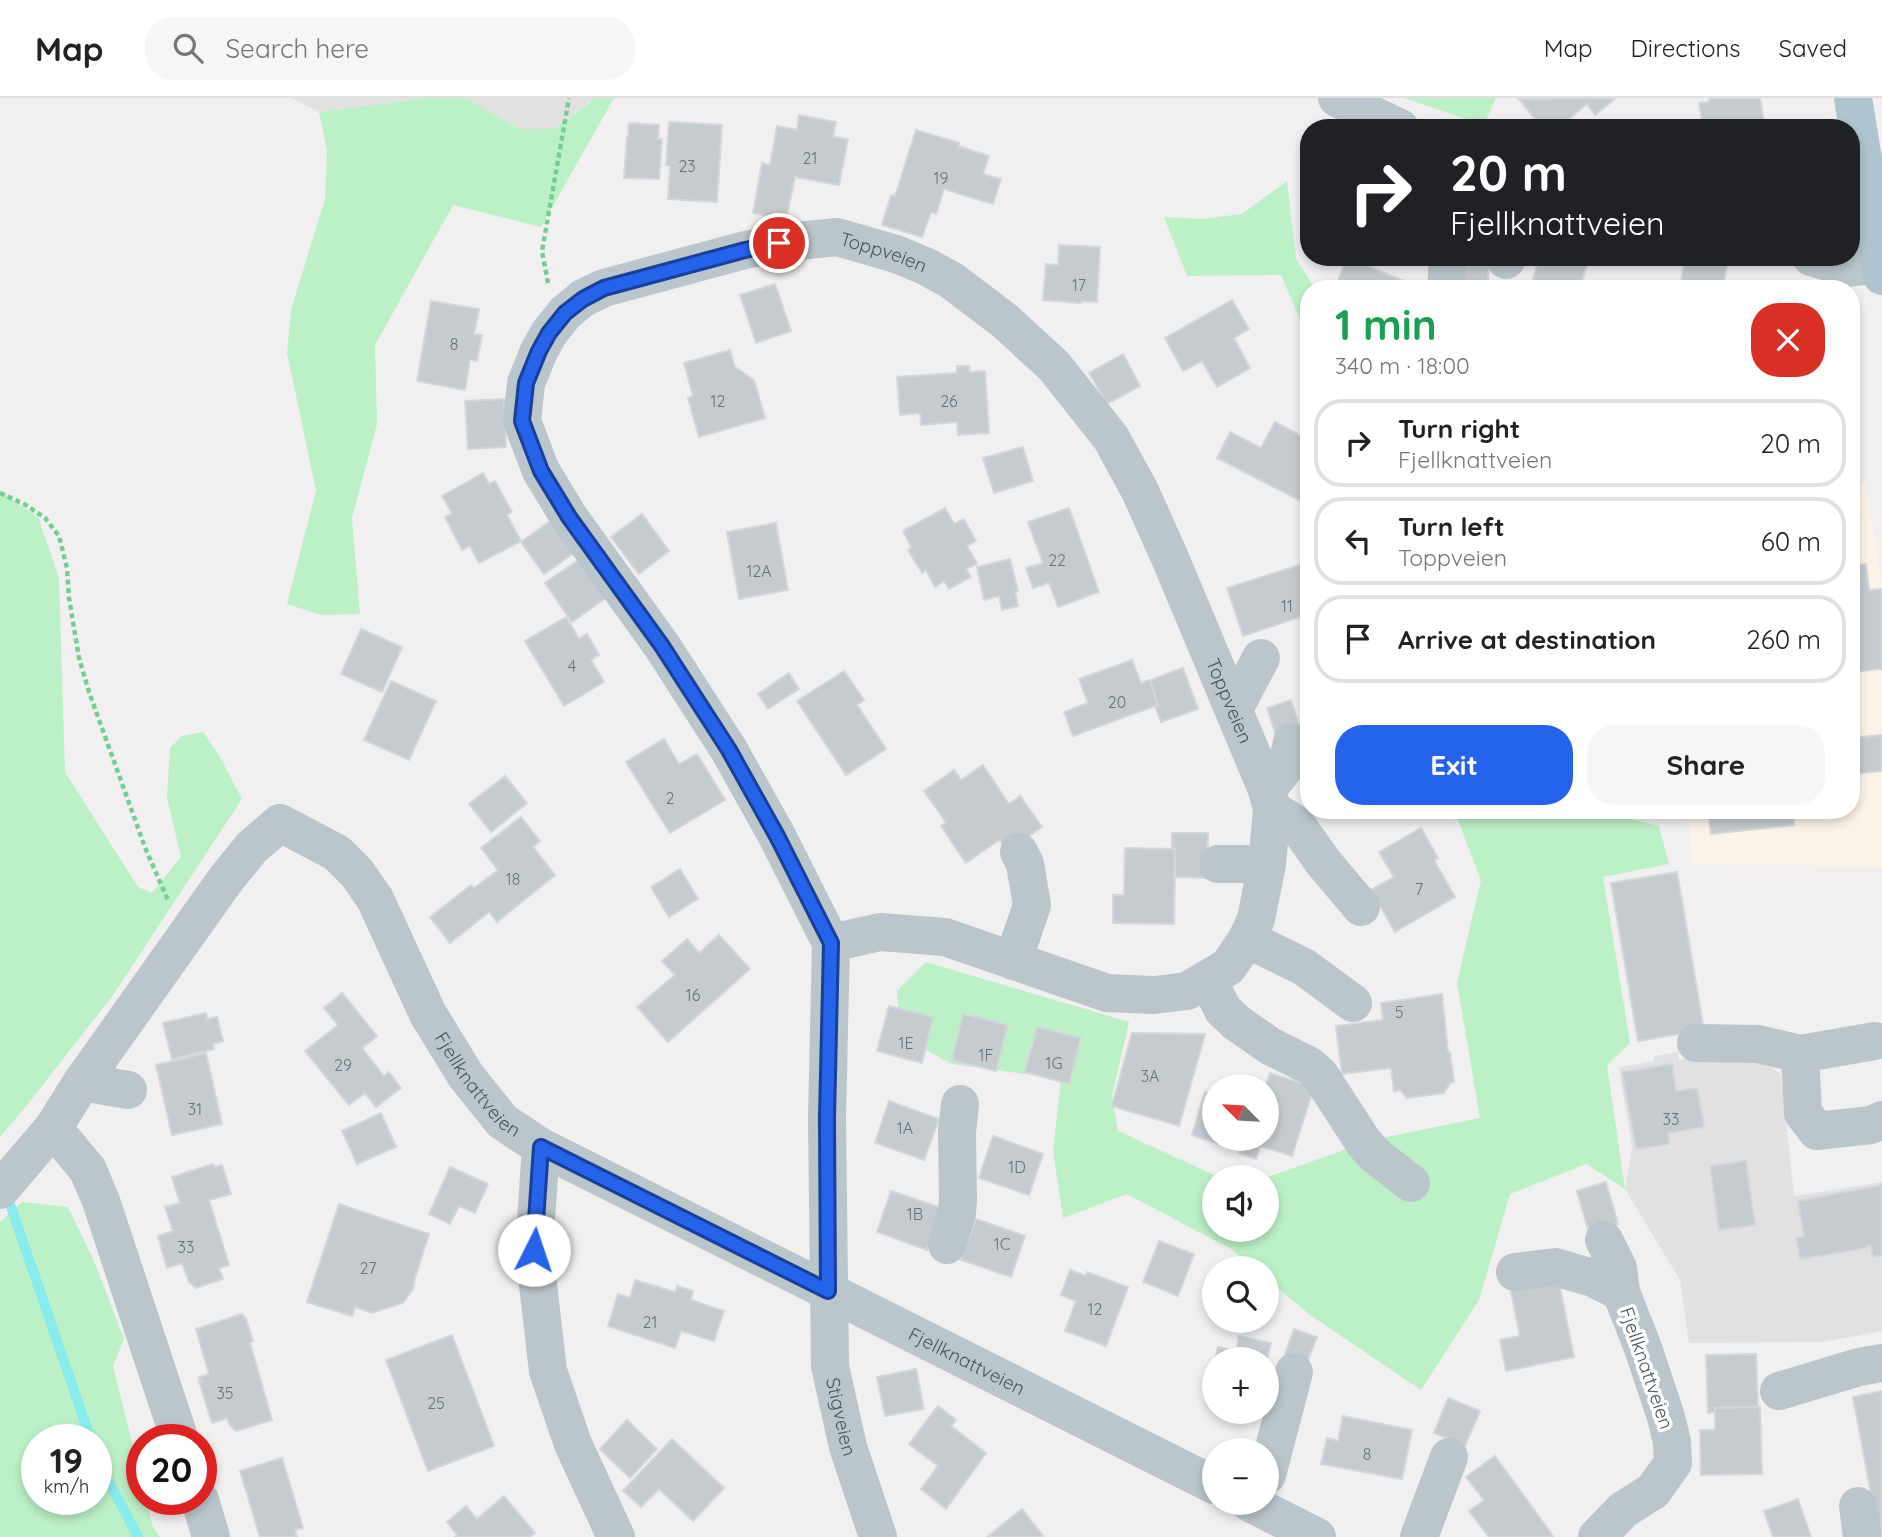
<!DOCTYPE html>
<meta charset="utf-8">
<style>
body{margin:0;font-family:Quicksand,sans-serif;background:#f6f6f6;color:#222;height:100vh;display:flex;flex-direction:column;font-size:26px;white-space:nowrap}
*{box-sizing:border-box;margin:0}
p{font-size:23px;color:#767676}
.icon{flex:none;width:38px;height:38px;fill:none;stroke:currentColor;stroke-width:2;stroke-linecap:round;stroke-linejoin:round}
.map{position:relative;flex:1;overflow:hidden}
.panel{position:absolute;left:1300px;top:182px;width:560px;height:539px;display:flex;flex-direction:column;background:#fff;border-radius:28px;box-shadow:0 4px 10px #0003}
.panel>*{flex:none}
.top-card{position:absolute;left:1300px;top:21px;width:560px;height:147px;border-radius:28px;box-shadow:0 4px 10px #0003;background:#202124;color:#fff;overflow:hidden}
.needle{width:46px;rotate:294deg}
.fabs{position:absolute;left:1202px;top:976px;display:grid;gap:14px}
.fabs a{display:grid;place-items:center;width:77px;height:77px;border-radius:50%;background:#fff;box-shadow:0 4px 10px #0003;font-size:35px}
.speed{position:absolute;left:21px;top:1326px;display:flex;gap:14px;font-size:35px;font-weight:700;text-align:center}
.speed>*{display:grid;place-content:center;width:91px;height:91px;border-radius:50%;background:#fff;box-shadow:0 4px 10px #0003;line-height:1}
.speed small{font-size:18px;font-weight:400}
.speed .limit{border:10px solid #d22;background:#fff;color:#111}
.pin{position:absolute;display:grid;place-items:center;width:60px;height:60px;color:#fff;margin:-30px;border:4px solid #fff;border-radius:50%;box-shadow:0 2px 7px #0007}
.me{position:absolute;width:77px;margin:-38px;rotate:4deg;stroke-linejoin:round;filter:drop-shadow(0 0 5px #0008)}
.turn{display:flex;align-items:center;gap:24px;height:147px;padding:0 35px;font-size:32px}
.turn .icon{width:91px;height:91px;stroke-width:2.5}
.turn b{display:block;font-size:49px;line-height:60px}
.round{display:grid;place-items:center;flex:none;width:74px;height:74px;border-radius:28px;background:#f6f6f6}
.head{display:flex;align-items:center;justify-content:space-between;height:119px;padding:0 35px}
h1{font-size:42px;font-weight:800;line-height:52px;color:#1e9e55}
.cta{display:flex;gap:14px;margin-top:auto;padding:14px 35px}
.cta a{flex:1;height:80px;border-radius:28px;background:#2563eb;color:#fff;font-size:28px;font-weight:800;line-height:80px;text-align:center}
.cta a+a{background:#f6f6f6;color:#222}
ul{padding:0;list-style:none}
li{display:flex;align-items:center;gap:21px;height:88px;margin:0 14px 10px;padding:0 21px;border:4px solid #e0e0e0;border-radius:28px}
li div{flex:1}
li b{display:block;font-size:26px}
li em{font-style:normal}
header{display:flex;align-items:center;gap:42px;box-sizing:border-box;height:98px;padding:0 35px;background:#fff;border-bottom:2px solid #e0e0e0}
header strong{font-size:33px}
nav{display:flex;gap:38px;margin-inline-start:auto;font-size:24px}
.search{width:490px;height:63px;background:#f6f6f6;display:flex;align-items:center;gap:18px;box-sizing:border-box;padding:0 24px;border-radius:28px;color:#767676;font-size:26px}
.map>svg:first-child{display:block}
.commercial{fill:#fcf3e8}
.education{fill:#e2e0e1}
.green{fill:#bcf0c7;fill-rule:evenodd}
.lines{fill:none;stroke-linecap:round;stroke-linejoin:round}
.stream{stroke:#88ebee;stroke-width:10}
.building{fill:#c5cbcf;stroke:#d3d6da;stroke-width:2}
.path{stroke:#73cf91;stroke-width:4.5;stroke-dasharray:5 3.5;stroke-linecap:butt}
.minor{stroke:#bac6cc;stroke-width:38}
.major{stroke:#aec4ce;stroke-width:38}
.route-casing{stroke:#184099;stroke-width:18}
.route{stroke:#2563eb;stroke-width:12}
.labels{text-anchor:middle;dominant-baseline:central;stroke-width:7;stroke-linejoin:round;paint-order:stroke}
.number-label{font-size:16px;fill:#66737a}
.street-label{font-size:19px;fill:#46565d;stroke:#fff}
</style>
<header>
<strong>Map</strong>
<div class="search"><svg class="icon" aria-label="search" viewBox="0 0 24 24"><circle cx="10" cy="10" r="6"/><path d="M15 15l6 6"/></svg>Search here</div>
<nav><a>Map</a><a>Directions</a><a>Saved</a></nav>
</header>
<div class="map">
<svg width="1882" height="1439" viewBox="0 0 1882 1439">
<rect width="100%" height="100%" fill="#f1efef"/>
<!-- commercial -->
<polygon class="commercial" points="1866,386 1882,487 1882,768 1692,766 1688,712 1852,712 1852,387"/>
<!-- education -->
<g class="education">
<polygon points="292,0 426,0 319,14"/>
<polygon points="466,0 592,0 590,3 554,31 520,31"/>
<polygon points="1746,953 1781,976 1794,1098 1882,1084 1882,1233 1822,1244 1689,1245 1680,1182 1625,1091 1632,1049 1619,969 1654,963 1654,958 1678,954 1679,962"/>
</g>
<!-- green -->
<g class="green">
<polygon points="426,0 466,0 520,31 554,31 590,4 592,0 614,0 541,129 453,107 375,247 377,326 352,420 360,516 321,517 287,506 316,392 287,255 291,212 325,101 327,52 319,14"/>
<polygon points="1404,0 1496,0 1484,27"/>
<polygon points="1287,83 1296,160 1315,191 1309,191 1309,243 1281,177 1187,178 1164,119 1202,121 1242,116"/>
<polygon points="0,393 38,419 59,480 65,674 138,789 152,795 181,759 167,700 170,650 182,638 203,634 220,659 242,701 113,897 27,1007 0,1039"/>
<polygon points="1454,712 1623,712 1631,721 1659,728 1669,766 1603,779 1630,945 1607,967 1625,1091 1586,1066 1510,1096 1479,1202 1421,1292 1310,1217 1267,1181 1267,1171 1255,1171 1231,1151 1127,1096 1063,1120 1053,1053 1061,981 952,966 900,938 897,893 926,864 1129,924 1112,998 1118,1033 1221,1080 1214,1080 1214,1132 1267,1132 1267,1080 1265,1080 1372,1042 1480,1020 1457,885 1481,782"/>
<path d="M 22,1104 L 68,1109 L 94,1163 L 124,1241 L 113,1268 L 142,1384 L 142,1402 L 146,1402 L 153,1429 L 160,1439 L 0,1439 L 0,1124 ZM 37,1342 L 96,1342 L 96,1402 L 37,1402 Z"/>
</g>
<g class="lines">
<!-- stream -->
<g class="stream">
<polyline points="7,1097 91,1342"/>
<polyline points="96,1359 138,1439"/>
</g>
</g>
<!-- building -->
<g class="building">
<polygon points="1616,0 1595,17 1587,6 1558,30 1542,30 1519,1"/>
<polygon points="1709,0 1760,0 1765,30 1714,30 1713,22 1702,23 1699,5 1709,4"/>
<polygon points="799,17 836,24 833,39 848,41 839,87 795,79 786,122 753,115 762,65 770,67 777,28 797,32"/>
<polygon points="669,24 722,27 717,104 668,101 670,68 666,67"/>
<polygon points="629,25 659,27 658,41 662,41 659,81 624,80 627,39 628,39"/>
<polygon points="916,32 959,45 958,48 989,58 983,76 1001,81 993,106 944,91 936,116 931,114 922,139 882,127 891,97 895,98"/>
<polygon points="1059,147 1100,149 1097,204 1082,203 1081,205 1043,202 1046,166 1058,167"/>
<polygon points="1461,159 1490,159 1487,191 1458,189"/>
<polygon points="1540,159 1589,159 1580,191 1556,191 1532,184"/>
<polygon points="1686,159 1697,159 1727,166 1724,183 1737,186 1736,191 1679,191"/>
<polygon points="1347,160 1417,188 1416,191 1344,191 1336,188"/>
<polygon points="775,186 791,233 756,245 740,197"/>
<polygon points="1232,202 1249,231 1234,240 1250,270 1217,289 1202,263 1183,273 1165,240"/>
<polygon points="431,203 479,211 474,236 482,237 477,263 470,262 465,292 417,283"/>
<polygon points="730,252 735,269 754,282 765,320 699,339 688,300 693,298 684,265"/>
<polygon points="1123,256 1140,288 1107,306 1089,275"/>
<polygon points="957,268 969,268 969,274 985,273 989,335 958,337 957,324 921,327 920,315 900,317 897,279 957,275"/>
<polygon points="504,301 506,349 468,351 465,303"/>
<polygon points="1275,324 1309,342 1309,407 1217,360 1230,334 1261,350"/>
<polygon points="1023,349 1033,383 994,395 983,360"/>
<polygon points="483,375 489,386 495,383 512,414 507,417 521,443 479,465 470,448 462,452 445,419 452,415 442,398"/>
<polygon points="945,410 954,426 964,421 976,443 967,448 977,466 966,471 971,479 949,491 944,483 935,489 926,472 922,475 908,452 912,450 903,433"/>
<polygon points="1069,410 1099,494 1058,509 1049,485 1033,490 1026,470 1043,465 1028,424"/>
<polygon points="642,416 669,453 639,476 611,439"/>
<polygon points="552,422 575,454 544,476 521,444"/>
<polygon points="776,425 788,492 739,501 727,434"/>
<polygon points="580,461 607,499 572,524 545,485"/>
<polygon points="1010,461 1018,493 1015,494 1018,508 1002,512 999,498 984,502 977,469"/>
<polygon points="1309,464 1309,516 1243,538 1227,490"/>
<polygon points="1866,466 1869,492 1882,491 1882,571 1852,574 1852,467"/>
<polygon points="566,519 579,541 587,536 599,557 591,562 604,584 564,608 525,543"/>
<polygon points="361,531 402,549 382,594 341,576"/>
<polygon points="1132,562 1141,585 1150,582 1158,607 1073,638 1064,614 1088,605 1079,581"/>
<polygon points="1183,570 1198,611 1161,624 1155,608 1158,607 1150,582"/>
<polygon points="844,573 864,602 857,607 886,651 846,677 797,603"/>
<polygon points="789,575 799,591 768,611 758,596"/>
<polygon points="391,583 436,603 409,662 364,642"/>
<polygon points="1291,602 1301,633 1277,641 1267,610"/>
<polygon points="1882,637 1882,673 1853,676 1852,640"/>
<polygon points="664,641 679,666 697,656 725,702 670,735 626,664"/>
<polygon points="983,667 1009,706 1020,698 1042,729 1025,741 1020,735 1003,747 999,742 966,765 941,728 946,724 924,693 954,672 961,682"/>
<polygon points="505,678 527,705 491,734 469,706"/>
<polygon points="1708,712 1793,712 1794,727 1711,736"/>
<polygon points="521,719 540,743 533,749 555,777 497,824 489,814 450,845 430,819 471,787 474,790 498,772 481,750"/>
<polygon points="1421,730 1438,760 1434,762 1455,799 1395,834 1371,792 1394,779 1379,754"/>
<polygon points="1172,735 1208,735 1207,780 1175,779 1175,751 1172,750"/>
<polygon points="1125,750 1175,751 1174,826 1113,825 1113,797 1124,797"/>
<polygon points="680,771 698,801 669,819 651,789"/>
<polygon points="1677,774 1704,932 1638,943 1611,785"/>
<polygon points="719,837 750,871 668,944 637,909 675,877 662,863 687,841 699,855"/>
<polygon points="342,895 377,938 362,950 384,978 389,974 401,990 376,1009 365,995 349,1007 305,953 338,927 324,910"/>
<polygon points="1442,896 1448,954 1450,954 1454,984 1450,985 1444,995 1407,1000 1400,992 1394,993 1391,970 1342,976 1336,928 1383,922 1381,905"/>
<polygon points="889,908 933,919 922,965 877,953"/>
<polygon points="206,915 207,921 217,919 223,943 213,946 214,951 172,961 163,925"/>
<polygon points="963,916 1008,927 996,973 952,962"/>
<polygon points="1037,929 1081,940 1069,986 1025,974"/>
<polygon points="1132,935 1205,936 1179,1028 1112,1008"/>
<polygon points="206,955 222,1026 172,1037 156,967"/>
<polygon points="1672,966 1676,993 1697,990 1704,1029 1668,1035 1669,1046 1636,1051 1622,974"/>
<polygon points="1270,975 1314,989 1292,1058 1260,1048 1256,1061 1239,1055 1243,1042 1240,1041 1267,1041 1267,989 1265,989"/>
<polygon points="1205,994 1214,997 1214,1041 1218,1041 1217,1045 1192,1037"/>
<polygon points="889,1003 939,1021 924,1062 875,1045"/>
<polygon points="381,1015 396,1049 357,1066 342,1033"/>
<polygon points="993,1038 1043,1056 1029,1097 979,1080"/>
<polygon points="1746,1063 1755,1127 1719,1132 1710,1068"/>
<polygon points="213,1066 215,1069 222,1067 231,1096 209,1102 229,1167 219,1170 223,1181 196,1190 189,1184 182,1165 167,1170 158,1138 173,1133 165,1109 180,1105 172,1079"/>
<polygon points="450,1069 488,1086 475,1115 459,1108 450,1126 429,1116"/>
<polygon points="1606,1084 1618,1126 1589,1135 1577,1093"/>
<polygon points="1882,1087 1882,1157 1873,1159 1871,1147 1867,1148 1867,1150 1800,1161 1797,1140 1804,1139 1798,1103"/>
<polygon points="891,1093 941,1110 927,1152 877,1134"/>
<polygon points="339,1106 429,1136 415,1180 413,1191 403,1205 372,1215 355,1209 352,1218 307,1204"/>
<polygon points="976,1121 1025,1138 1011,1179 961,1162"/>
<polygon points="1159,1143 1194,1156 1178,1198 1143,1184"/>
<polygon points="1070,1172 1086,1178 1087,1174 1128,1189 1106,1248 1065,1233 1076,1203 1061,1197"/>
<polygon points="1558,1180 1574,1259 1506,1273 1500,1242 1520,1238 1510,1189"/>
<polygon points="635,1182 675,1194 677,1188 693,1193 691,1202 724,1213 714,1243 681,1233 675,1250 608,1228 618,1196 630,1200"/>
<polygon points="242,1216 246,1221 253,1243 250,1245 272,1322 236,1333 229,1326 227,1320 212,1325 199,1283 201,1283 199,1279 209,1276 196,1231"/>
<polygon points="1294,1231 1317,1239 1306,1267 1284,1259"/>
<polygon points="452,1237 494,1348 428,1373 386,1262"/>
<polygon points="1239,1238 1271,1245 1267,1262 1215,1262 1218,1249 1236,1253"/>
<polygon points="1756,1256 1758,1309 1715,1310 1715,1314 1708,1315 1706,1257"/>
<polygon points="1214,1264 1214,1306 1206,1304"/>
<polygon points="916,1271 924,1311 885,1318 877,1279"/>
<polygon points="1882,1293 1882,1439 1879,1439 1853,1299"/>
<polygon points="1448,1300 1480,1313 1465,1348 1434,1335"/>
<polygon points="938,1308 956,1322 951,1328 986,1355 946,1411 921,1391 938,1368 909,1346"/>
<polygon points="1760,1309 1762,1376 1701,1377 1700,1332 1715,1332 1715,1310"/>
<polygon points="1343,1318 1412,1332 1402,1381 1321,1366 1327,1340 1338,1343"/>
<polygon points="627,1322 657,1351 630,1380 600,1351"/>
<polygon points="672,1341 724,1390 693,1423 659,1391 641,1409 623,1393"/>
<polygon points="1495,1358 1553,1438 1552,1439 1489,1439 1469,1413 1484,1402 1466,1379"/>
<polygon points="282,1360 303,1430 295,1432 297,1439 260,1439 240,1373"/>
<polygon points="504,1398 535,1435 530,1439 455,1439 457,1437 447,1424 466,1408 477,1421"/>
<polygon points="1798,1401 1811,1439 1773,1439 1764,1413"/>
<polygon points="1022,1411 1044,1439 987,1439"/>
</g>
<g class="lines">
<!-- path -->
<g class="path">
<polyline points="548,185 542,153 569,0"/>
<polyline points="0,395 26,407 45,420 59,438 67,470 69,500 79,560 89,594 146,752 168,802"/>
</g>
<!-- minor -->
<g class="minor">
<polyline points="1337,0 1400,30"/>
<polyline points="1505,159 1506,162"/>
<polyline points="1811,159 1848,170 1880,166"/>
<polyline points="1446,191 1448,159"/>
<polyline points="1234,611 1261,560"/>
<polyline points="1267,692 1287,667 1292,644"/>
<polyline points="1272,711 1297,727 1323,764 1361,809"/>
<polyline points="1218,766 1267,766"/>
<polyline points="1247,841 1304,869 1353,905"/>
<path id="s1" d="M 831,845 L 777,738 L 729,652 L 662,548 L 569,419 L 541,373 L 522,323 L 526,285 L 539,253 L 549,235 L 565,215 L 583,200 L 604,190 L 745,152 L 779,145 L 837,139 L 896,156 L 925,168 L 951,182 L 1005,223 L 1054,268 L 1111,340 L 1140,393 L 1170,460 L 1267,692 L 1272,711 L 1267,766 L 1256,821 L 1247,841 L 1228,869 L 1187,893 L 1154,897 L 1107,895 L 945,839 L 880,834 L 831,845 L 827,1020 L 830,1268 L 848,1349 L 878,1439"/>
<polyline points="1013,863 1032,807 1025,766 1019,754"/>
<polyline points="1208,882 1223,912 1237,925 1270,948 1310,968 1320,977 1364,1045 1376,1058 1411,1085"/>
<polyline points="1875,943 1800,956 1803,1015 1817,1033 1871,1027 1882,1022"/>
<polyline points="1696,945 1758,946 1800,956"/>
<polyline points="82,984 128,992"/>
<polyline points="541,1049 534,1152 548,1273 573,1346 616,1439"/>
<polyline points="0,1092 53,1030"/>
<polyline points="947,1147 957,1115 958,1102 957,1034 960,1006"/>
<polyline points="1515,1174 1555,1169 1593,1180 1621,1194 1618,1170 1604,1142"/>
<polyline points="1779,1293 1859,1269 1882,1265"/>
<path id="s2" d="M 180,1342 L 101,1103 L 88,1072 L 53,1030 L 82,984 L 226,781 L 252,749 L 280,725 L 337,755 L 357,775 L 375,801 L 428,916 L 466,978 L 502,1023 L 541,1049 L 1214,1387"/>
<polyline points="1267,1377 1294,1274"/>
<polyline points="200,1402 211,1439"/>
<polyline points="1250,1405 1317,1439"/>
<polyline points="1858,1408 1862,1439"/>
<polyline points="1419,1439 1449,1359"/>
<polyline points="1597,1439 1623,1412 1653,1393 1673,1365 1672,1344 1666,1319 1643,1250 1621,1194"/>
</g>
<!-- major -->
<polyline class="major" points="1853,0 1882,178"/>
</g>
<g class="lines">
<defs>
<polyline id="route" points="534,1152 541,1049 828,1193 827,1020 831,845 777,738 729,652 662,548 569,419 541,373 522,323 526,285 539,253 549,235 565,215 583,201 604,190 745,152 779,145"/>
</defs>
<!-- route casing -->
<use href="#route" class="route-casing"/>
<!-- route -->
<use href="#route" class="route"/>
</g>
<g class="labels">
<!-- number labels -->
<g class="number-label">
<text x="810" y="60">21</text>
<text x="687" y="68">23</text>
<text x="941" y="80">19</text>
<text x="1079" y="187">17</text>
<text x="454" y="246">8</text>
<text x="718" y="303">12</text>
<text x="949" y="303">26</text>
<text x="1057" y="462">22</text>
<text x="759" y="473">12A</text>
<text x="1287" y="508">11</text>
<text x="572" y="568">4</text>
<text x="1117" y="604">20</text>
<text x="670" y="700">2</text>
<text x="513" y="781">18</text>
<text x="1419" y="791">7</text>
<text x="693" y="897">16</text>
<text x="1399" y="914">5</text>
<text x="906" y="945">1E</text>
<text x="986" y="957">1F</text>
<text x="1054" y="965">1G</text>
<text x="343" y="967">29</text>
<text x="1150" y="978">3A</text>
<text x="195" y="1011">31</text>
<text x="1671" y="1021">33</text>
<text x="905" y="1030">1A</text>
<text x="1017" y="1069">1D</text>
<text x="915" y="1116">1B</text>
<text x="1002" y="1146">1C</text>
<text x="186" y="1149">33</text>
<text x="368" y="1170">27</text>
<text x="1095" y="1211">12</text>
<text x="650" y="1224">21</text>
<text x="225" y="1295">35</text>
<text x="436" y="1305">25</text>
<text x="1367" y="1356">8</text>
</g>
<!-- street labels -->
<g class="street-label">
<text stroke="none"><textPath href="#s1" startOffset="1062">Toppveien</textPath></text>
<text stroke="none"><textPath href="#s1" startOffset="1650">Toppveien</textPath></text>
<text stroke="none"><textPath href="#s2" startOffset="1059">Fjellknattveien</textPath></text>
<text stroke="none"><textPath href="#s2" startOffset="1626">Fjellknattveien</textPath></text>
<text transform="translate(1647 1270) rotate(71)">Fjellknattveien</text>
<text stroke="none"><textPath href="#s1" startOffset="2823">Stigveien</textPath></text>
</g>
</g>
</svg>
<div class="fabs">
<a><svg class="needle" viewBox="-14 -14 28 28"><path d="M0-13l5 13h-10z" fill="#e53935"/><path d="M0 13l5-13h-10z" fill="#767676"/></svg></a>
<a><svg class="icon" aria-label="sound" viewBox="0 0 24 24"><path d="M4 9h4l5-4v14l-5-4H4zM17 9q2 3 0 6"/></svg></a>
<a><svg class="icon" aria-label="search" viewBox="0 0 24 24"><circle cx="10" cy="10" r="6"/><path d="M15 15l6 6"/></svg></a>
<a>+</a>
<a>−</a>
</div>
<div class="speed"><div>19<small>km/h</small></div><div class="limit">20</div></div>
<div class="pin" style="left:779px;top:145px;background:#d93025"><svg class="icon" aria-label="arrive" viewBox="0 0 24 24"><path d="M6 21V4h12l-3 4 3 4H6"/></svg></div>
<svg class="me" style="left:534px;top:1152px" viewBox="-20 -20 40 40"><circle r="19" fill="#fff"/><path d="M0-13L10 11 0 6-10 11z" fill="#2563eb"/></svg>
<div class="top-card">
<div class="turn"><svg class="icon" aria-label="right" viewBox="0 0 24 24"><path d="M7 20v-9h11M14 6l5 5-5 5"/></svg><div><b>20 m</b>Fjellknattveien</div></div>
</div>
<section class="panel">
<div class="head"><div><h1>1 min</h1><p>340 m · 18:00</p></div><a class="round" style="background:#d93025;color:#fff"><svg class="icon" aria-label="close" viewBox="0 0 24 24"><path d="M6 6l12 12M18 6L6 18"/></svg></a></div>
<ul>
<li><svg class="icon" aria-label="right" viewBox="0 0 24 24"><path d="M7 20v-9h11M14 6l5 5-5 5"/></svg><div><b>Turn right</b><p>Fjellknattveien</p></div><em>20 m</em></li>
<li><svg class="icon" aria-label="left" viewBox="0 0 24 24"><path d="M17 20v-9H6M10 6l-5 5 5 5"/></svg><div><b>Turn left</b><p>Toppveien</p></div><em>60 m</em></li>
<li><svg class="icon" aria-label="arrive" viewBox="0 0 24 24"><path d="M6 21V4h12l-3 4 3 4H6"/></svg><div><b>Arrive at destination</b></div><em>260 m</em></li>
</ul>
<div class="cta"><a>Exit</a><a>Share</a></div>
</section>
</div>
